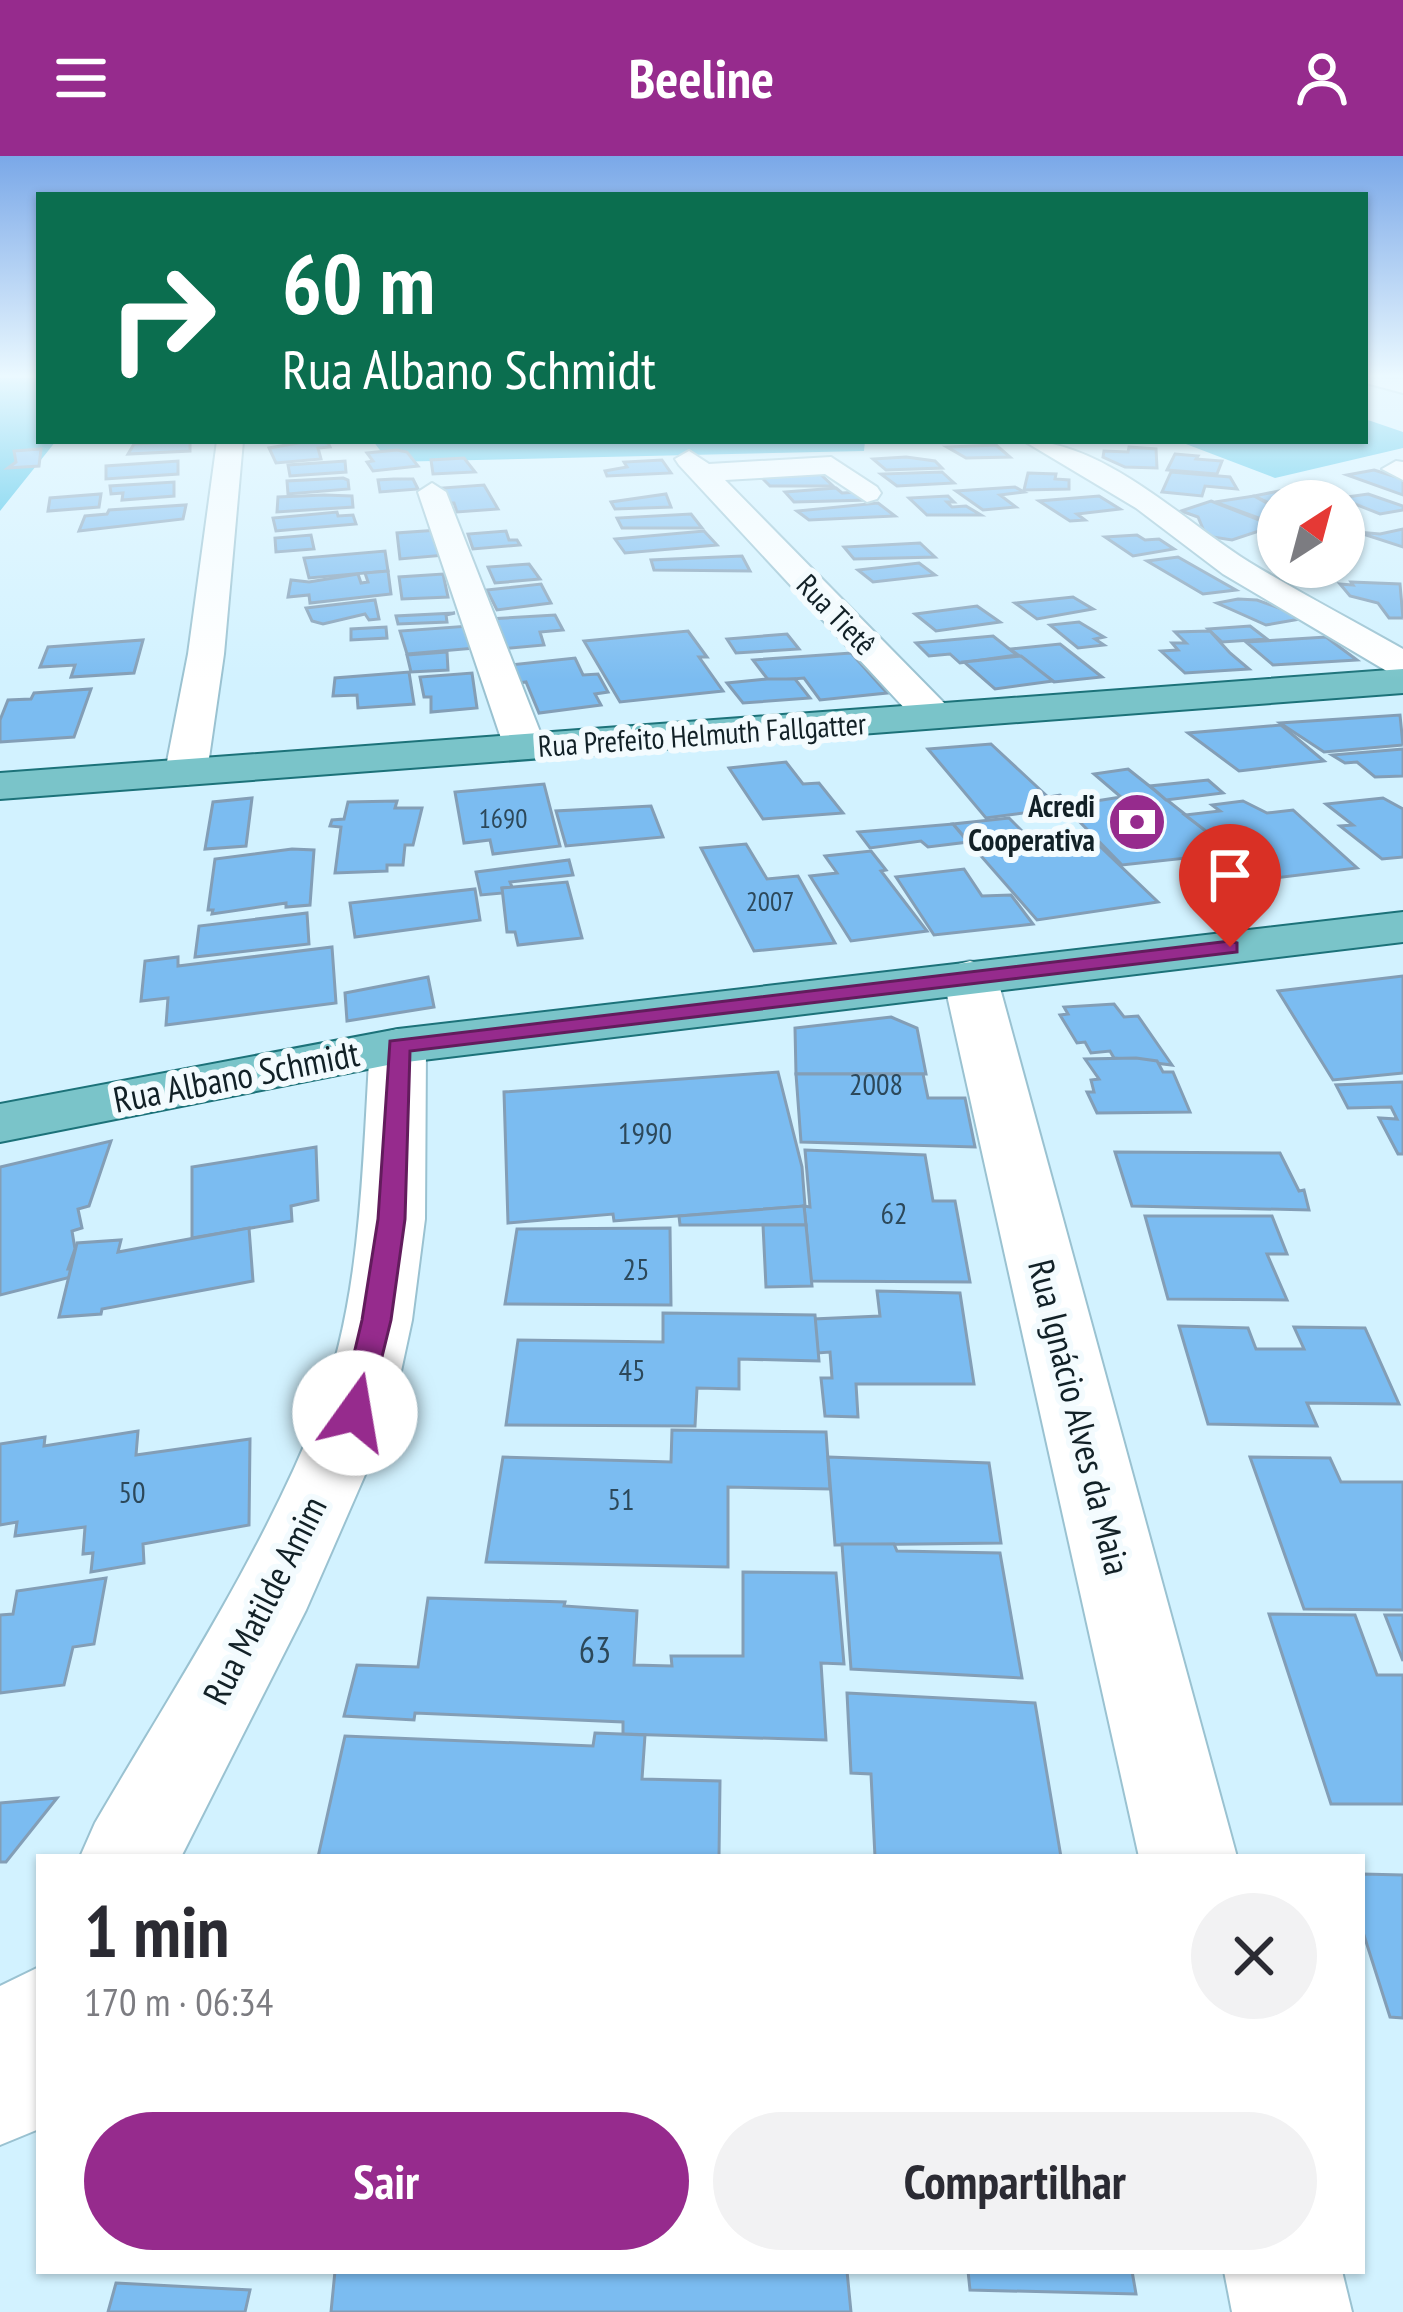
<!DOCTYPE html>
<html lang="pt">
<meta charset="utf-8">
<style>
body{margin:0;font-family:"PT Sans Narrow",sans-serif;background:#f2f2f3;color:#2b2b33;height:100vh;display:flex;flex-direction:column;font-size:45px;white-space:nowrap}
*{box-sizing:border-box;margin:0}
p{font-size:39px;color:#7c7c81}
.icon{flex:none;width:66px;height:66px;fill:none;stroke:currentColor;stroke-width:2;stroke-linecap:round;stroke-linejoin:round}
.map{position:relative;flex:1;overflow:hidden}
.sheet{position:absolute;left:36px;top:1698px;width:1329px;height:420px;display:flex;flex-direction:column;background:#fff;border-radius:0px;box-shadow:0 3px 9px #0004}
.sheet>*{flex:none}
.hud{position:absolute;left:36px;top:36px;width:1332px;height:252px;border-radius:0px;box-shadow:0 3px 9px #0004;background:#0b6e4f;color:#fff;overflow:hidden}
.needle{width:78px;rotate:36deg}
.buttons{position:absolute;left:1257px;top:324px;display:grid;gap:24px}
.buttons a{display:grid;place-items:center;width:108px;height:108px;border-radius:50%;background:#fff;box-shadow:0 3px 9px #0004;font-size:60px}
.pin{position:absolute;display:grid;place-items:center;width:102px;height:102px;color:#fff;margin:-123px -51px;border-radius:50% 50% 50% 0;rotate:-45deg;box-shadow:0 0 12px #0007}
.pin .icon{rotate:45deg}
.me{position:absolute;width:132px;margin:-66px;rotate:13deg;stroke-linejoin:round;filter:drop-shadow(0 0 9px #0008)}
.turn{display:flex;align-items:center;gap:42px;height:252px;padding:0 48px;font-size:54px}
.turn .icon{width:156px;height:156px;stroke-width:2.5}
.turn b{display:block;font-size:84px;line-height:102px}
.round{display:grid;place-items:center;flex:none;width:126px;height:126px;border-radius:63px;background:#f2f2f3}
.head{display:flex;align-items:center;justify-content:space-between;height:204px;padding:0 48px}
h1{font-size:72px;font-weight:700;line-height:90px}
.primary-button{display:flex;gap:24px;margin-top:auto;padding:24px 48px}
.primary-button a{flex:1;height:138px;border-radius:72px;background:#962b8d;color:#fff;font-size:48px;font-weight:700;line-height:138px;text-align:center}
.primary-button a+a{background:#f2f2f3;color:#2b2b33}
header{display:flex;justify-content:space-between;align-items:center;height:156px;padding:0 48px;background:#962b8d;color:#fff;font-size:54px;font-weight:700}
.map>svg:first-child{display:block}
.forest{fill:#2fbbe4}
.building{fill:#7bbcf1;stroke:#839eb6;stroke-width:3}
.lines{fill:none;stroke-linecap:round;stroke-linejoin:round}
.minor-casing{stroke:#9ac2d1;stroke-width:4}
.major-casing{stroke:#1c7279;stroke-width:4}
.minor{fill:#fff;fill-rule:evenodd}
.major{fill:#7ac4c9;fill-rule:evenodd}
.route{fill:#962b8d;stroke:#621c5c;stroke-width:3}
.labels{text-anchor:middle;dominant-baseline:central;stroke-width:12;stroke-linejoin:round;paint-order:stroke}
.far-number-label{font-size:27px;fill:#2c485a}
.far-street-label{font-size:30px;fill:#122127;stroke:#f3fbfe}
.far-poi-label{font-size:30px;font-weight:bold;fill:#122127;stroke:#f3fbfe;text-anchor:end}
.number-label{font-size:30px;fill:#2c485a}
.street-label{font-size:36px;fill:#122127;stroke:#f3fbfe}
.near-number-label{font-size:36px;fill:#2c485a}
</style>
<header><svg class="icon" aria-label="menu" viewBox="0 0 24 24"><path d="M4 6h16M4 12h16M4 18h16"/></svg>Beeline<svg class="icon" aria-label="person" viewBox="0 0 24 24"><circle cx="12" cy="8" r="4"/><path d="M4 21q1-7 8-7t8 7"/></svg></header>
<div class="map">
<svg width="1403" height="2156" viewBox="0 0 1403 2156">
<rect width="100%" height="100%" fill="#d2f2ff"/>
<!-- forest -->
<g class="forest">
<polygon points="0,222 39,222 39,285 56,285 0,355"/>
<polygon points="1365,263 1403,276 1403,292 1275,322 1178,285 1365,285"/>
<polygon points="373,285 865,285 864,295 389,306"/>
</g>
<!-- building -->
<g class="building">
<polygon points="190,285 190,295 128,298 134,288"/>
<polygon points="310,285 328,287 330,291 318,292 321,303 276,307 269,292"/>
<polygon points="996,289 1010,301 966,302 947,291"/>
<polygon points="1129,291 1156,293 1157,312 1125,311 1103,301 1104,295 1128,296"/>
<polygon points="41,293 39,310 8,312 16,306 14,295"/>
<polygon points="397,294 407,296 418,310 373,315 367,306 373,305 367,297"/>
<polygon points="1175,298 1198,300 1196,303 1222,305 1217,318 1167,314"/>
<polygon points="906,301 935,305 942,312 886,314 873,303"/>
<polygon points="464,302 475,316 433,318 431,304"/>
<polygon points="662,304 671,317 607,320 605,315 627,311 624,306"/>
<polygon points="178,305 178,318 106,323 106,310"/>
<polygon points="345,305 346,316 290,320 288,309"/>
<polygon points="816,314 833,330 770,330 760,320"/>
<polygon points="1374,314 1403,323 1403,339 1347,319"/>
<polygon points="942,316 954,327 897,330 881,318"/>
<polygon points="1171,316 1230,321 1237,333 1205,330 1202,340 1162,336"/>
<polygon points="1028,317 1056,318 1055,323 1069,324 1069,333 1024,334"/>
<polygon points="343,322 348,324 349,333 288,338 287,325"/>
<polygon points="394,323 413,323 418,333 380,336 378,324"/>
<polygon points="174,326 174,340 122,344 123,337 111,338 110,330"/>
<polygon points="484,329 498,353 457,356 454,347 447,347 442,332"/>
<polygon points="1015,331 1024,336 1000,339 1016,351 983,354 956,335"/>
<polygon points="836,332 842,337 859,336 867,344 794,346 785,336"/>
<polygon points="1284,334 1314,345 1278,345 1278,351 1254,340"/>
<polygon points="101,338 99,351 48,355 50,342"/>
<polygon points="666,338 671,351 615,353 611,346"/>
<polygon points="1368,338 1403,350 1403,354 1380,358 1340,342"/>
<polygon points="324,339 352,340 353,351 277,356 278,341"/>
<polygon points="948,340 954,346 947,346 952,351 966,350 981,359 927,359 909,342"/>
<polygon points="1099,340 1120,353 1077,358 1085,364 1070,365 1039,345"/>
<polygon points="1254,340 1278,353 1278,369 1215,346"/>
<polygon points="1211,345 1274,370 1232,384 1206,380 1198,361 1181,355"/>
<polygon points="878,347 895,360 809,364 797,355"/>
<polygon points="186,349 183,363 79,375 85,360 107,358 109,354"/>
<polygon points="337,356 338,360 353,359 356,368 276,375 273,362"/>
<polygon points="691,358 702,372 622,372 617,362"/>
<polygon points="1403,373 1403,391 1357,376 1380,378"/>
<polygon points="438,374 446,399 400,403 397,377"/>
<polygon points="506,375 509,384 517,384 520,389 473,393 468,378"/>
<polygon points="704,375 717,389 625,397 615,383"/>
<polygon points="311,379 314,393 276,396 275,382"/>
<polygon points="1137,379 1145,384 1159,383 1174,393 1133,400 1105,381"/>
<polygon points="920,387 935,401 854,403 844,391"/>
<polygon points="385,395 388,415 309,422 304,402"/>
<polygon points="742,400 750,415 654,414 651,404"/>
<polygon points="1178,401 1236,434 1203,438 1147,405"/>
<polygon points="919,407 935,419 873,426 858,414"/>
<polygon points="529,408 540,423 495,427 488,411"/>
<polygon points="388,415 391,438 310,447 309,439 288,441 291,424 309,426 358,418 361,427 368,426 365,417"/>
<polygon points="443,418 448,441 402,443 399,421"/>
<polygon points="1351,426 1400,428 1403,462 1389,462 1378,447 1350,440 1340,428 1353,429"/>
<polygon points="541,428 551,447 497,454 487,434"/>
<polygon points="1073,441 1093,453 1037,463 1015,447"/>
<polygon points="1238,443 1257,444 1306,462 1266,469 1217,447"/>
<polygon points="375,444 379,463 369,464 365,458 323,468 312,465 306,452"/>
<polygon points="977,450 1000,466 936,475 915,458"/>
<polygon points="455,457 446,459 447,466 398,468 396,460"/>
<polygon points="555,459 563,474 540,476 544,489 500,493 489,463"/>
<polygon points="1079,466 1104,481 1095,483 1104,489 1078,492 1050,469"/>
<polygon points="469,470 476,492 407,498 400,475"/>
<polygon points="1250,470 1267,483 1222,486 1208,473"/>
<polygon points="386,471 387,482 351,484 351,473"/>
<polygon points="688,475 707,501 699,501 723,535 620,546 584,485"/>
<polygon points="1210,475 1230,497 1249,513 1185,517 1161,495 1178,494 1172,487 1186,487 1175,476"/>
<polygon points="787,478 799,493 736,497 727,483"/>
<polygon points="993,480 1017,499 960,507 950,498 929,500 916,487"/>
<polygon points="1326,481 1357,504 1273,509 1246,486"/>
<polygon points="143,484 134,517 71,521 75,509 40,511 48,491"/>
<polygon points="1060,488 1102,521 1054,526 1010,493"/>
<polygon points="447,496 448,514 411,516 407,499"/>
<polygon points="851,497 887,537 820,544 804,522 769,525 753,504"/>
<polygon points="1021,500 1053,525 995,533 964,506"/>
<polygon points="575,502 583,519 598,518 608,536 595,538 601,549 539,557 526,526 518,527 510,509"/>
<polygon points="409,516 414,548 358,552 357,539 333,540 335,522"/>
<polygon points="472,517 477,552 431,556 431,541 424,541 420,521"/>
<polygon points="767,523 795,523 810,542 743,547 727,527"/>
<polygon points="91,533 74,581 0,586 0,564 8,544 31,543 34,537"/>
<polygon points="1400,559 1403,589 1324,596 1280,567"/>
<polygon points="1281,569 1324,605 1239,615 1188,577"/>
<polygon points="991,588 1048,641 1060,652 986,662 928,593"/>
<polygon points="1403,593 1403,620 1375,621 1357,606 1345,607 1332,599"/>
<polygon points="786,606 803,628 819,627 843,657 763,663 729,612"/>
<polygon points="1128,613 1211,679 1233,697 1122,709 1069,655 1048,641 1060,639 1071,649 1121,641 1094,618"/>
<polygon points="1208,624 1223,637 1166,644 1150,630"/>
<polygon points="544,628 560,690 493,698 490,684 464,687 455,636"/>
<polygon points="252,642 246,690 205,693 213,646"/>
<polygon points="1383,642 1403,653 1403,701 1382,703 1340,670 1353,669 1326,648"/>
<polygon points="397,645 395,652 422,652 413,689 405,689 403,709 387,709 387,715 335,717 341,671 330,670 332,664 344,663 348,646"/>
<polygon points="1243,645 1267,657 1293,654 1357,712 1275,722 1251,700 1265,694 1245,675 1211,679 1185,659 1220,655 1212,649"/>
<polygon points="651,650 663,681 566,690 556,655"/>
<polygon points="1009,662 1024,677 1036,676 1041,682 1085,676 1158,746 1037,764 953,668"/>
<polygon points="953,668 968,686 928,691 921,685 870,692 858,676"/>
<polygon points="746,688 767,723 798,720 835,787 754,795 701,692"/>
<polygon points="292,693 314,694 310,749 286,751 286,747 212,758 213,754 208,754 215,703"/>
<polygon points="871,695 886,714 881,715 927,775 851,785 810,720 837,717 825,700"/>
<polygon points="569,704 573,719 510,726 512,731 502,732 503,737 481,739 476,716"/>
<polygon points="964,713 982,740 1011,739 1033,768 934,779 896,721"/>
<polygon points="567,726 582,782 518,789 515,776 507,776 502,732"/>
<polygon points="475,733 480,764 355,781 350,747"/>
<polygon points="307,757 309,788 195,801 199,770"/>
<polygon points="332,791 336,847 166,869 168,842 141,845 145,805 178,801 178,810"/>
<polygon points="1403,820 1403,917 1333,924 1278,835"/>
<polygon points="428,821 434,851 347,865 345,837"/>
<polygon points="1114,848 1124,861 1138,860 1172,909 1114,902 1110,895 1091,897 1085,886 1077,887 1060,859 1068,858 1064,851"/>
<polygon points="891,861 917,872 926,918 796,918 795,872"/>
<polygon points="1136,902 1157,905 1163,916 1173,916 1190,956 1097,957 1087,936 1094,936 1091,924 1099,923 1085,903"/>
<polygon points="778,916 802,1011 805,1050 614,1065 613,1058 508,1067 504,936"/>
<polygon points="796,918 923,918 928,942 965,942 975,991 801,986"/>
<polygon points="1403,926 1403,998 1398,998 1379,962 1397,963 1391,951 1348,952 1336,929"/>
<polygon points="111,985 89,1050 78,1053 82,1072 72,1075 75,1093 68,1113 74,1113 71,1121 0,1139 0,1011"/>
<polygon points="316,991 318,1044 291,1050 292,1065 192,1082 192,1011"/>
<polygon points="805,994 925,999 933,1045 955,1045 970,1126 811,1125 804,1050 810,1051"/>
<polygon points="1115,996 1280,997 1299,1035 1304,1034 1309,1054 1132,1050"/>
<polygon points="804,1050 806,1069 680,1069 679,1060"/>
<polygon points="1145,1060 1272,1060 1287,1098 1267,1098 1287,1144 1168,1143"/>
<polygon points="763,1069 806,1069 812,1130 766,1131"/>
<polygon points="249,1072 253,1125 102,1153 101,1158 59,1161 77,1087 121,1084 118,1096"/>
<polygon points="670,1072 671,1149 505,1148 517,1073"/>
<polygon points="877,1135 960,1137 974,1228 856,1228 858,1261 825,1260 821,1222 832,1222 830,1196 818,1197 814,1163 880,1160"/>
<polygon points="663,1157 815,1159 819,1205 739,1203 739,1233 697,1232 695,1270 506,1269 518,1184 663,1186"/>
<polygon points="1179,1170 1248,1172 1256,1193 1304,1193 1294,1171 1365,1172 1399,1248 1307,1247 1317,1270 1208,1268"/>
<polygon points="672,1274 826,1276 830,1333 728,1331 728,1411 486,1406 503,1301 671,1306"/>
<polygon points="138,1275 136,1299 250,1283 249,1369 143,1388 144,1407 91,1416 93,1397 83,1398 85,1371 15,1380 17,1366 0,1369 0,1288 45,1281 44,1290"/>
<polygon points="828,1301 989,1307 1001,1387 835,1389"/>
<polygon points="1250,1301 1330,1302 1341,1326 1403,1326 1403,1454 1304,1453"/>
<polygon points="842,1388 894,1388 897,1395 1000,1397 1022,1522 851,1513"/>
<polygon points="743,1416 836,1417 844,1508 821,1507 826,1584 623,1578 623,1566 415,1557 414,1564 344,1560 357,1509 418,1511 428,1442 565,1446 564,1450 637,1455 634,1509 672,1510 671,1500 743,1500"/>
<polygon points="106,1422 94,1488 73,1491 64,1529 0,1537 0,1459 13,1458 17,1435"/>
<polygon points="1269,1458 1355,1459 1377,1519 1403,1519 1403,1648 1331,1648"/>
<polygon points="1385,1459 1403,1459 1403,1505"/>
<polygon points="847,1537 1035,1547 1061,1701 875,1701 871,1618 851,1617"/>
<polygon points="595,1577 645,1579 642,1623 720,1625 719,1701 318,1701 345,1580 593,1590"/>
<polygon points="57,1642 6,1706 0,1706 0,1647"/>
<polygon points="1362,1718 1403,1719 1403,1862 1390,1861 1362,1773"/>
<polygon points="335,2115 847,2115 851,2156 331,2156"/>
<polygon points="968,2115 1132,2115 1136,2138 970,2134"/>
<polygon points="116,2127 250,2134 245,2156 108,2156"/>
</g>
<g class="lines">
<defs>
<g id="minor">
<polygon points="1365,222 1403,223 1403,237 1366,227"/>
<polygon points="217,285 243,285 224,498 207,616 201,625 186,629 171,625 165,616 188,498"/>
<path d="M 1024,285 C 1104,285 1183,365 1249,406 C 1300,437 1352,464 1403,493 L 1403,520 L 1390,517 L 1223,418 L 1136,352 Z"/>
<polygon points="689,295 709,308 831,301 877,331 881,337 877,343 867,346 825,318 725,324 949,552 955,561 949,570 921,570 679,309 675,303"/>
<polygon points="1396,305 1403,306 1403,324 1382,313"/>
<polygon points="432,327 446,336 546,591 540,600 525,603 510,600 504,591 418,336"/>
<polygon points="970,805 989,810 997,821 1237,1701 1139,1701 943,821 951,810"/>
<path d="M 398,873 L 418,878 L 426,890 L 425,1063 L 412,1164 L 392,1257 L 306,1454 L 181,1701 L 80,1701 L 95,1667 C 172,1535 260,1402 317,1259 C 362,1144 362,1012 370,890 L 378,878 Z"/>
<polygon points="39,1811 39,1973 0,1989 0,1830"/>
<polygon points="1224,2115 1342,2115 1352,2156 1232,2156"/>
</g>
<g id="major">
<polygon points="1403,513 1403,537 0,643 0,617"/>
<polygon points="1403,756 1403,786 398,907 0,986 0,948 398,873"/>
</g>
</defs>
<!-- minor casing -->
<use href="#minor" class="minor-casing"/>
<!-- major casing -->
<use href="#major" class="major-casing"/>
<!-- minor -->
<use href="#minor" class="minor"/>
<!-- major -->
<use href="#major" class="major"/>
</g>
<!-- sky -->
<linearGradient id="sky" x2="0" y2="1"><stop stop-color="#7aa8e8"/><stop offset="0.42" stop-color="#ebf9ff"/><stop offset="1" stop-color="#ebf9ff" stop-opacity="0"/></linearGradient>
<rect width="1403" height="524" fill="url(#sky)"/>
<!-- route -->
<polygon class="route" points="1230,785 1237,787 1237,796 410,895 405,1063 391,1164 366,1266 344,1266 340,1257 362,1164 378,1063 390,885"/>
<!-- icons -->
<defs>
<symbol id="bank-disc" viewBox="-11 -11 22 22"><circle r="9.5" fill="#962b8d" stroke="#f3fbfe"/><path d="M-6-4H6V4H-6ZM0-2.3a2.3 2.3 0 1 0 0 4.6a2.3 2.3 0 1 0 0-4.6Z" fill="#fff"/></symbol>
</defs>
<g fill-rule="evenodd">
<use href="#bank-disc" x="1104" y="633" width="66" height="66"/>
</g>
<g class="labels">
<!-- far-number labels -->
<g class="far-number-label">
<text x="503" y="662">1690</text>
<text x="770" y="745">2007</text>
</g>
<!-- far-street labels -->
<g class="far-street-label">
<text transform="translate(837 458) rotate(46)">Rua Tietê</text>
<text transform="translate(702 578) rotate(-4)">Rua Prefeito Helmuth Fallgatter</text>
</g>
<!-- far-poi labels -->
<g class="far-poi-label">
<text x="1095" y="649">Acredi<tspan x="1095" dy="34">Cooperativa</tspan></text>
</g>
<!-- number labels -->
<g class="number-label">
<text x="876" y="927">2008</text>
<text x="645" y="976">1990</text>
<text x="894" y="1056">62</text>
<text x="636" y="1112">25</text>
<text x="632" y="1213">45</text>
<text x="132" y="1335">50</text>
<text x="621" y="1342">51</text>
</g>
<!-- street labels -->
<g class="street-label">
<text transform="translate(236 920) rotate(-11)">Rua Albano Schmidt</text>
<text transform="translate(1080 1261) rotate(76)">Rua Ignácio Alves da Maia</text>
<text transform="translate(264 1444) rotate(-63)">Rua Matilde Amim</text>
</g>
<!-- near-number labels -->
<g class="near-number-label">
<text x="595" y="1493">63</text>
</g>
</g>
</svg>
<div class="buttons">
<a><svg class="needle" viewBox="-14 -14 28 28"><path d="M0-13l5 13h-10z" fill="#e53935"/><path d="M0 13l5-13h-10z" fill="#7c7c81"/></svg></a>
</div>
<div class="pin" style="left:1230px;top:791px;background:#d93025"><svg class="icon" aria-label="arrive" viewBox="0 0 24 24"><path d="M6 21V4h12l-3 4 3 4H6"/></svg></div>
<svg class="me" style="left:355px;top:1257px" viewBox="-20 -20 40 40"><circle r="19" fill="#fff"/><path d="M0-13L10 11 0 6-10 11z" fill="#962b8d"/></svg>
<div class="hud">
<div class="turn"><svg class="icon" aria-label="right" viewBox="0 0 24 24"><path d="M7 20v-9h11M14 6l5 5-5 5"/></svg><div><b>60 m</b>Rua Albano Schmidt</div></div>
</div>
<section class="sheet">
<div class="head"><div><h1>1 min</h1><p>170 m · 06:34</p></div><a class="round"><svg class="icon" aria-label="close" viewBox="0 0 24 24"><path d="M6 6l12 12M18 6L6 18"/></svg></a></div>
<div class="primary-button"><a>Sair</a><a>Compartilhar</a></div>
</section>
</div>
